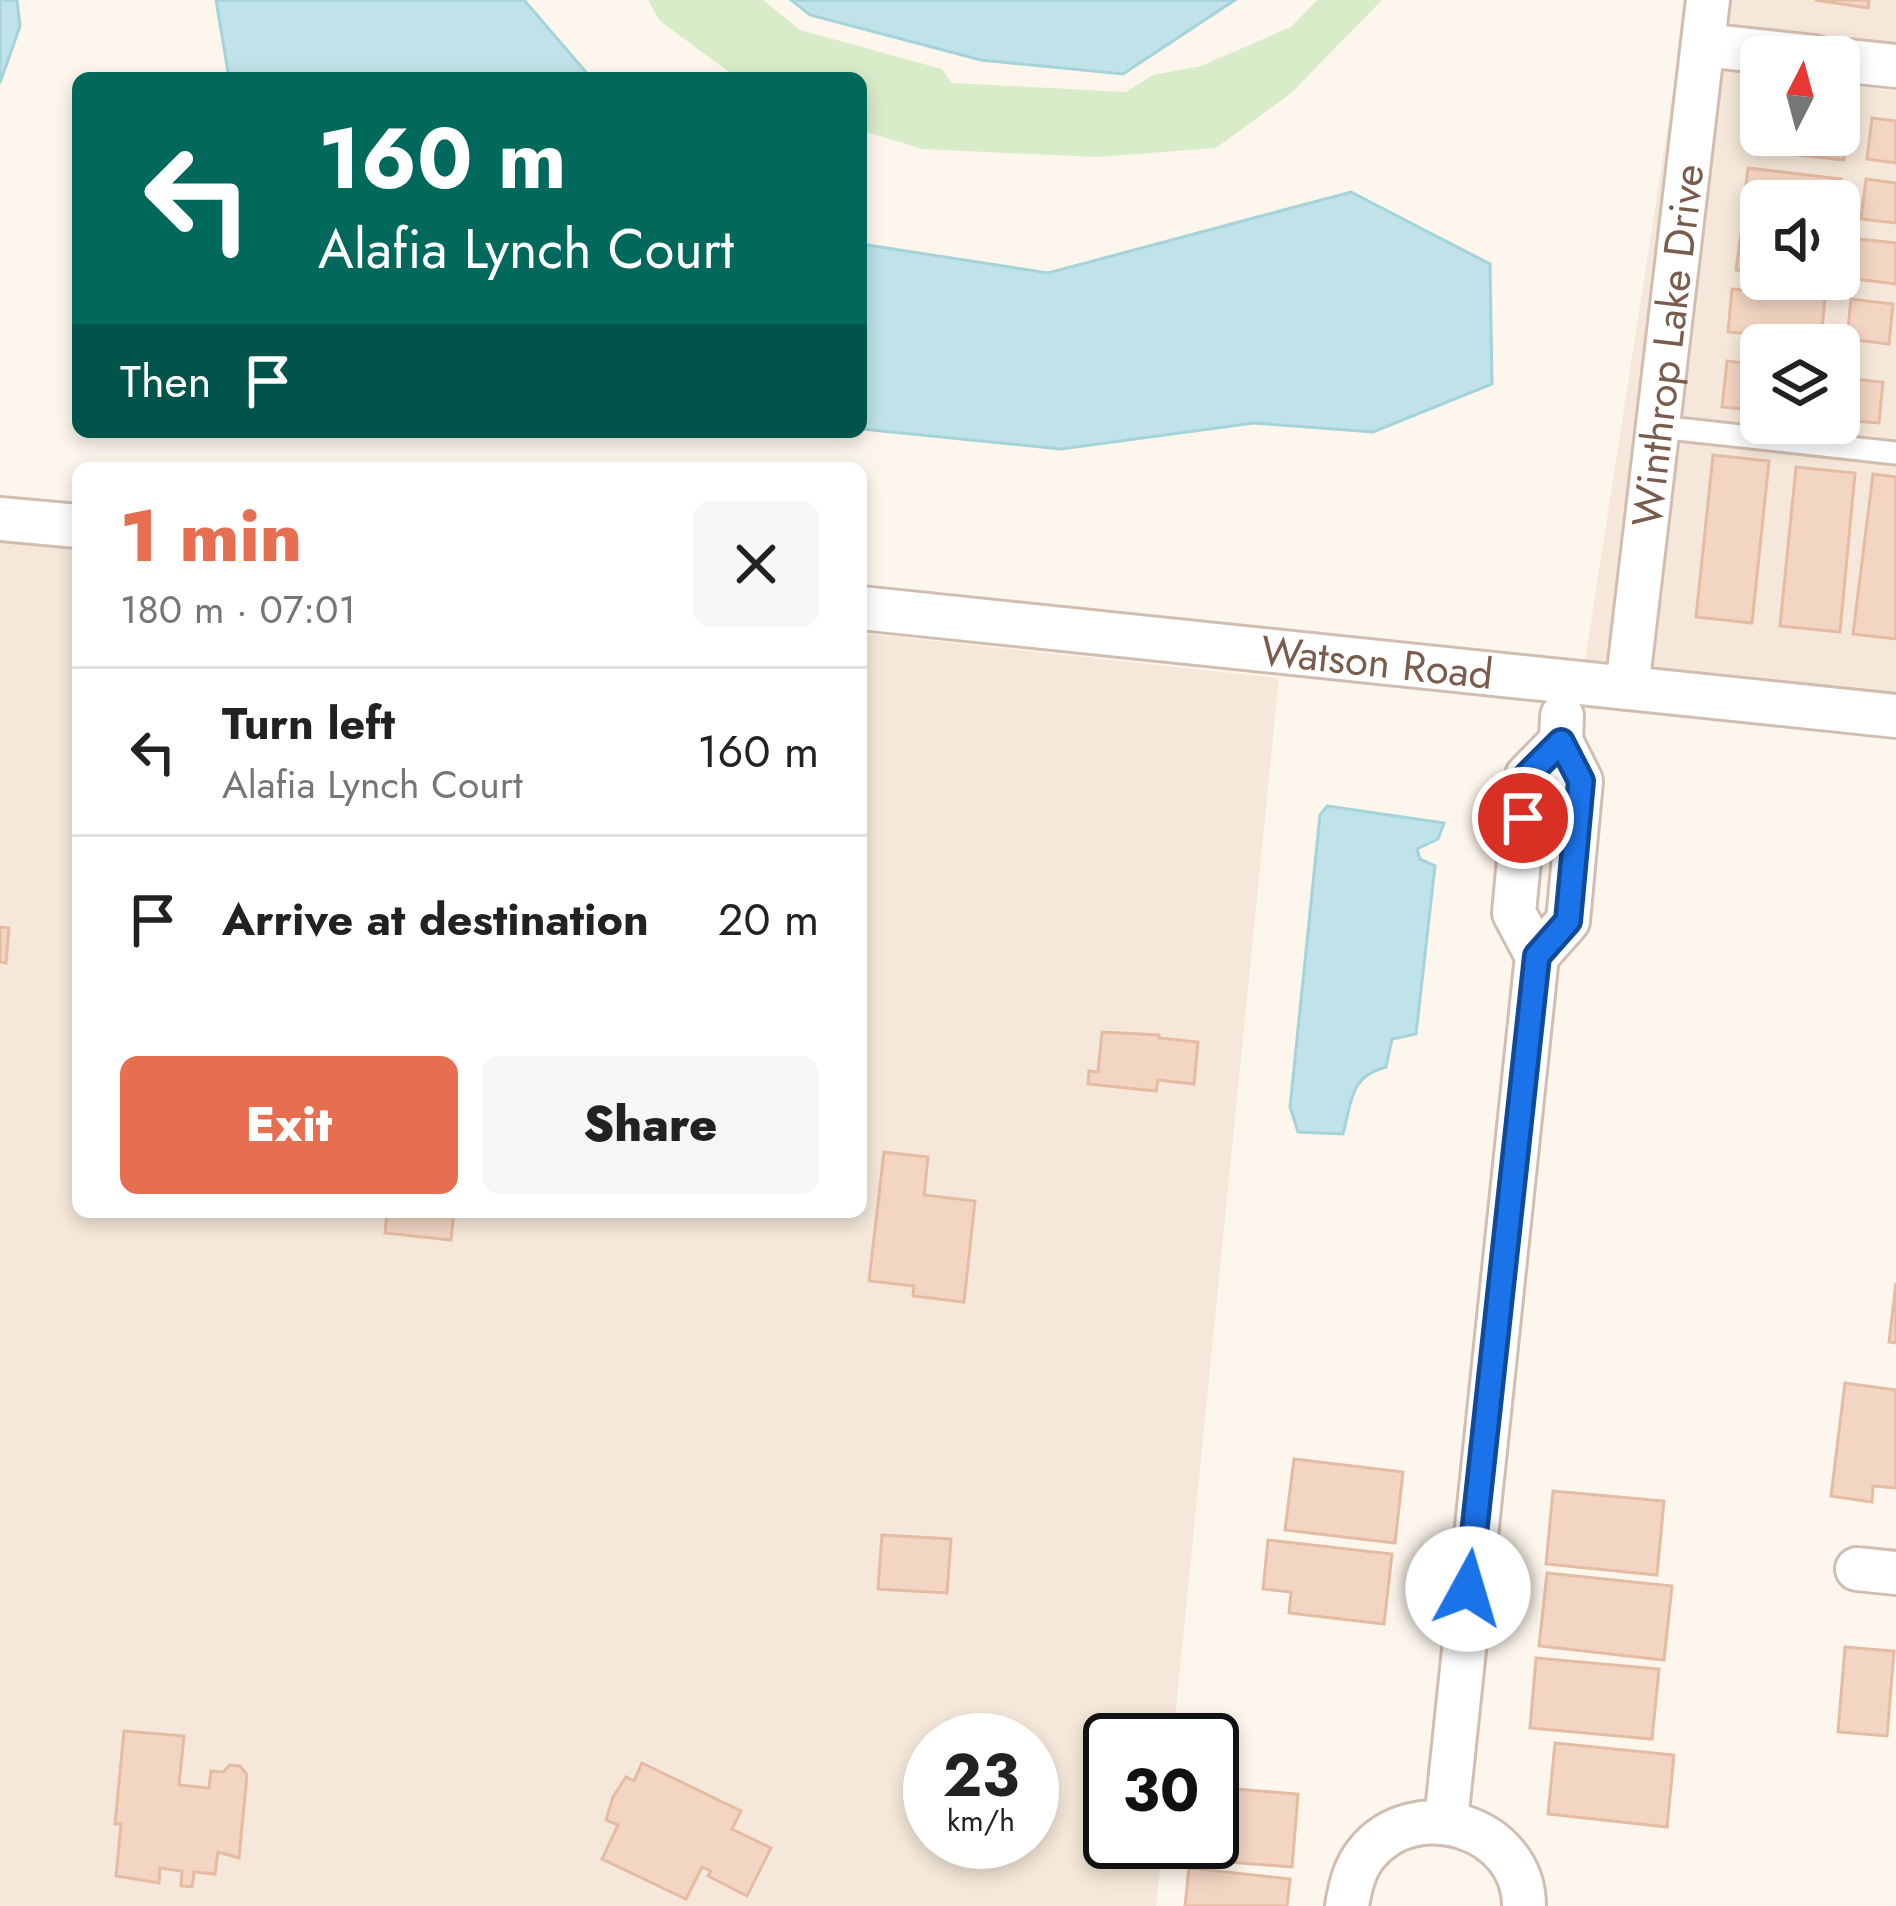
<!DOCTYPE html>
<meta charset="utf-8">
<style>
body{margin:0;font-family:Jost,sans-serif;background:#f6f6f6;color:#222;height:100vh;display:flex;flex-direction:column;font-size:45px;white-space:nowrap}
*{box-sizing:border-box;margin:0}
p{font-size:39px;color:#767676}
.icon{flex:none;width:66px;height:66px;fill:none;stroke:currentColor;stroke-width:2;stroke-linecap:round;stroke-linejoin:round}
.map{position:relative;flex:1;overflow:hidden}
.panel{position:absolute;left:72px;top:462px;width:795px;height:756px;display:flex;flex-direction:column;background:#fff;border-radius:18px;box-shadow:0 6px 18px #0003}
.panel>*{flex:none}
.guide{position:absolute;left:72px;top:72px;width:795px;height:366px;border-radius:18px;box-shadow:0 6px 18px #0003;background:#00695c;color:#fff;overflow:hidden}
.needle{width:78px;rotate:6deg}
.controls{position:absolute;left:1740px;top:36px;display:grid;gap:24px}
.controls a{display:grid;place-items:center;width:120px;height:120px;border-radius:18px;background:#fff;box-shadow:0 6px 18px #0003;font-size:60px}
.speed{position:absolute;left:903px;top:1713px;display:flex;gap:24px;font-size:60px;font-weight:700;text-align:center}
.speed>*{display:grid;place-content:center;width:156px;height:156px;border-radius:50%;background:#fff;box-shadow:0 6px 18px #0003;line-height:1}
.speed small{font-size:30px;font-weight:400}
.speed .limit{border:6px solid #111;border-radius:18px;background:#fff;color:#111}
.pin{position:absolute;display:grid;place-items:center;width:102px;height:102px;color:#fff;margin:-51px;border:6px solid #fff;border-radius:50%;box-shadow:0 3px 12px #0007}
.me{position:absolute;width:132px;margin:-66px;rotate:6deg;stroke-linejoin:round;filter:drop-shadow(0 0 9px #0008)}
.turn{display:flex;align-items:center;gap:42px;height:252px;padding:0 48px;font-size:54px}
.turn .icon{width:156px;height:156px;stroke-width:2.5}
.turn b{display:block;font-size:84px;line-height:102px}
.then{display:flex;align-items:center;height:114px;padding:0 48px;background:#0003;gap:24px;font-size:45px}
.round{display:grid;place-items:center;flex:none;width:126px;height:126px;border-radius:18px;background:#f6f6f6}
.headline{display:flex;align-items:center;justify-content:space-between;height:204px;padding:0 48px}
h1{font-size:72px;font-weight:800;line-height:90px;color:#e76f51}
.primary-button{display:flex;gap:24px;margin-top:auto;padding:24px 48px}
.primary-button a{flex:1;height:138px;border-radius:18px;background:#e76f51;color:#fff;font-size:48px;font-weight:800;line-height:138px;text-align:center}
.primary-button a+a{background:#f6f6f6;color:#222}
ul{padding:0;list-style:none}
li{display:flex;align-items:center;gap:36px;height:168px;padding:0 48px;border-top:3px solid #e0e0e0}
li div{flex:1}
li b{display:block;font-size:45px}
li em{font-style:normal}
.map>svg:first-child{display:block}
.residential{fill:#f5e8da;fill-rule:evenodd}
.green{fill:#d8ecc9}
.water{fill:#bfe3e8;stroke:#a5d3da;stroke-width:3}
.building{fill:#f3d5c3;stroke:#e6bba3;stroke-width:3}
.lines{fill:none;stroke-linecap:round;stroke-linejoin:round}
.lane-casing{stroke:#d1beb0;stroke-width:27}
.street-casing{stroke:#d1beb0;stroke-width:48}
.lane{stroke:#fff;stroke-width:21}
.street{stroke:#fff;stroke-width:42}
.route-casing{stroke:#114b97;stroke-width:30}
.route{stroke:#1a73e8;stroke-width:21}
.labels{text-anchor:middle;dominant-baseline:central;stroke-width:9;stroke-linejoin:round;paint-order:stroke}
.street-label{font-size:42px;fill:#7a5c4d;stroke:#fffaf3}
</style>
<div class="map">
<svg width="1896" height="1906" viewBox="0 0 1896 1906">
<rect width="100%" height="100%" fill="#fdf6ec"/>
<!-- residential -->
<g class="residential">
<polygon points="1683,0 1690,0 1610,670 1584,667 1674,86"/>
<polygon points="1727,0 1896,0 1896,47 1724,26"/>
<path d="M 1719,68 L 1761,73 L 1761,135 L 1839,135 L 1839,84 L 1896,91 L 1896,706 L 1648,674 ZM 1761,201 L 1839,201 L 1839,279 L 1761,279 ZM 1761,345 L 1839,345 L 1839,423 L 1761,423 Z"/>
<path d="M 0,541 L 78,549 L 78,1212 L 861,1212 L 861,633 L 1279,678 L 1173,1740 L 1110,1740 L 1110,1842 L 1163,1842 L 1156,1906 L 0,1906 ZM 930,1740 L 1032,1740 L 1032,1842 L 930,1842 Z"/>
</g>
<!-- green -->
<polygon class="green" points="648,0 763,0 800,30 942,69 952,83 1126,92 1153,75 1201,66 1291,27 1317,0 1382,0 1290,94 1216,148 1097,157 922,149 861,130 861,78 737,78 660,21"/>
<!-- water -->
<g class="water">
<polygon points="0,0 17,0 20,26 0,83"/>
<polygon points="216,0 524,0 591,78 229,78"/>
<polygon points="791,0 1235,0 1123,74 981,60 810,15"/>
<polygon points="1351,192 1490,264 1492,384 1373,432 1254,423 1061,449 861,429 861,244 1048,273"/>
<path d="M 1327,806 L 1444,823 L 1438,839 L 1417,849 L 1420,859 L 1435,866 L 1416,1034 L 1392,1039 L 1386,1067 C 1349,1077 1352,1101 1343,1134 L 1298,1132 L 1290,1107 L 1320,815 Z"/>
</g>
<!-- building -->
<g class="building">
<polygon points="1815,0 1869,0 1868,8"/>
<polygon points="1758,105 1761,105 1761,135 1839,135 1839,114 1849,115 1844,160 1752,150"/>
<polygon points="1872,118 1896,121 1896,163 1867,159"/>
<polygon points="1748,168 1841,179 1838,201 1761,201 1761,212 1743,210"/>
<polygon points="1866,179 1896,183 1896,223 1861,219"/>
<polygon points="1742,226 1761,228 1761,273 1736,270"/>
<polygon points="1859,239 1896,243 1896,284 1855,279"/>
<polygon points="1732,289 1825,298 1821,341 1728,332"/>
<polygon points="1851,299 1893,304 1889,344 1847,339"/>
<polygon points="1727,361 1761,365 1761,411 1722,407"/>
<polygon points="1841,378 1883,382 1879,423 1839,420"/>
<polygon points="1713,455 1769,461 1752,623 1696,617"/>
<polygon points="1796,467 1855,473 1840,632 1780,626"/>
<polygon points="1873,474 1896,477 1896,639 1853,634"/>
<polygon points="0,927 9,928 6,963 0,962"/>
<polygon points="1102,1032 1159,1035 1159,1038 1198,1042 1194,1084 1158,1080 1156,1091 1088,1084 1089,1071 1098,1072"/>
<polygon points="884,1152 928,1157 924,1195 975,1201 964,1302 913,1296 914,1286 869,1281"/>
<polygon points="387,1212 454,1212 451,1240 385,1233"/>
<polygon points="1896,1283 1896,1343 1889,1342"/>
<polygon points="1845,1383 1896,1390 1896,1488 1873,1486 1872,1502 1831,1496"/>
<polygon points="1294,1459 1403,1472 1395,1543 1285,1530"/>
<polygon points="1553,1491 1664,1501 1657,1575 1546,1564"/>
<polygon points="882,1535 951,1539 947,1593 878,1589"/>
<polygon points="1268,1540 1392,1554 1384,1624 1289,1613 1291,1592 1263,1589"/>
<polygon points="1547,1573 1672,1586 1664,1660 1539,1646"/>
<polygon points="1845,1647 1894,1651 1887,1736 1838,1732"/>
<polygon points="1536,1658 1659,1669 1652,1739 1530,1728"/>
<polygon points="124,1731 184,1736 179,1785 209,1788 211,1771 223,1772 230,1765 240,1766 247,1775 239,1858 218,1852 215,1874 194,1872 192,1887 181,1886 182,1871 160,1868 159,1883 116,1876 121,1824 115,1824"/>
<polygon points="1555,1743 1674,1755 1667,1827 1548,1814"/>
<polygon points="642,1763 741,1811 732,1829 771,1848 747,1896 708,1876 711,1871 702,1867 686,1899 602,1859 618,1825 606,1820 613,1797 626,1777 634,1781"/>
<polygon points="1212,1787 1298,1794 1292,1867 1191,1859 1193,1842 1212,1842"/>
<polygon points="1189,1868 1290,1879 1287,1906 1185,1906"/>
</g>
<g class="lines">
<defs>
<polyline id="lane" points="1659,427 1896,453"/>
<g id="street">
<polyline points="1703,45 1815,57"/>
<polyline points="1839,60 1896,66"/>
<polyline points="0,519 78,526"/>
<path id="s1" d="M 861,608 L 1896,716"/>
<path id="s2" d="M 1627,688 L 1708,0"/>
<polyline points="1537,956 1568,921 1581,781 1561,741 1562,716"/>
<polyline points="1857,1569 1896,1573"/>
<polyline points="1446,1821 1537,956 1514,913 1527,776 1561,741"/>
<path d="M 1347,1906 C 1350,1888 1354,1869 1366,1854 C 1414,1793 1524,1826 1524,1906"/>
</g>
</defs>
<!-- lane casing -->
<use href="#lane" class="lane-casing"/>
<!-- street casing -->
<use href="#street" class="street-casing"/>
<!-- lane -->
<use href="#lane" class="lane"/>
<!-- street -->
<use href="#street" class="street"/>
</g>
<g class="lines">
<defs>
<polyline id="route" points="1468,1589 1537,956 1568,921 1581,781 1561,742 1527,776 1523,818"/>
</defs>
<!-- route casing -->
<use href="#route" class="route-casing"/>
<!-- route -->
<use href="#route" class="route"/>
</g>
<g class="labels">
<!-- street labels -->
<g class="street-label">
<text stroke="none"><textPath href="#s2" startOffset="345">Winthrop Lake Drive</textPath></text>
<text stroke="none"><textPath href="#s1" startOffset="519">Watson Road</textPath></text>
</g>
</g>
</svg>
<div class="controls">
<a><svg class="needle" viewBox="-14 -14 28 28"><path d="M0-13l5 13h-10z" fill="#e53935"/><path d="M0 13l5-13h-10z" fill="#767676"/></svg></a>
<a><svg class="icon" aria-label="sound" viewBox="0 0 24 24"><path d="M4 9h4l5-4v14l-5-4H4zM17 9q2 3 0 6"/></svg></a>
<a><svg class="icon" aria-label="layers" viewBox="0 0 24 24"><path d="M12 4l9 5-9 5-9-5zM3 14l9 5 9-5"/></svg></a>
</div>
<div class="speed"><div>23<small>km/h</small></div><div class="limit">30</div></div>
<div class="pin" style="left:1523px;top:818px;background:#d93025"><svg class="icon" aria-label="arrive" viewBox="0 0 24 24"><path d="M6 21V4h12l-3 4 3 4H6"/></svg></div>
<svg class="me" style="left:1468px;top:1589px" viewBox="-20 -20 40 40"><circle r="19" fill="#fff"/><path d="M0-13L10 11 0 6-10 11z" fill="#1a73e8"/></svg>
<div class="guide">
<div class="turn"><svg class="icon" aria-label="left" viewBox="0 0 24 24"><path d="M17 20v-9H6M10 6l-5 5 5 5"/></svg><div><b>160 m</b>Alafia Lynch Court</div></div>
<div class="then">Then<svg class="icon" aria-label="arrive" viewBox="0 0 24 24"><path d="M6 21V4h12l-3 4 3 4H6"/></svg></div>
</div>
<section class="panel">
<div class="headline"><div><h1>1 min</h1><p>180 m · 07:01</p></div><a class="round"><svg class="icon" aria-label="close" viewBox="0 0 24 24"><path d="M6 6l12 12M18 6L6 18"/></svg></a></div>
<ul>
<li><svg class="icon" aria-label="left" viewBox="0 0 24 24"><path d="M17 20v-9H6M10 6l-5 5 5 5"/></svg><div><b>Turn left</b><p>Alafia Lynch Court</p></div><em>160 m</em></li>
<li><svg class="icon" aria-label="arrive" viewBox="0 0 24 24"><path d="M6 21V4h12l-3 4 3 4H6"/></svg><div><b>Arrive at destination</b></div><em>20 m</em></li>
</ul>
<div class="primary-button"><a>Exit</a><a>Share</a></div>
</section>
</div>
